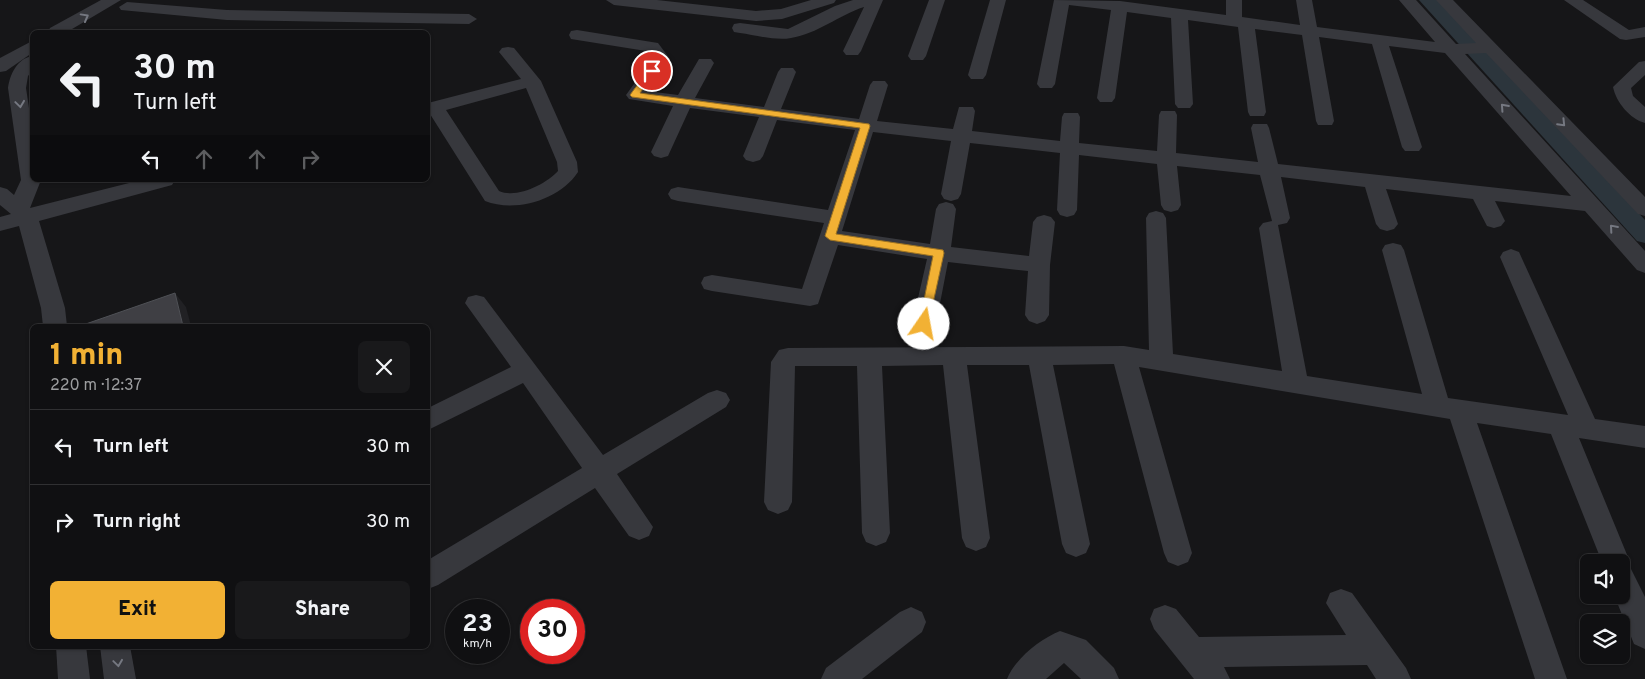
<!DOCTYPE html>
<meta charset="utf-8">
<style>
body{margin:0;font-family:Overpass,sans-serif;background:#19191b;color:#f1f3f6;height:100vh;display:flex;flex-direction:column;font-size:19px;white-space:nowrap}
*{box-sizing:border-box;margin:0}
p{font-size:16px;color:#9c9d9f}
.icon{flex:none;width:28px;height:28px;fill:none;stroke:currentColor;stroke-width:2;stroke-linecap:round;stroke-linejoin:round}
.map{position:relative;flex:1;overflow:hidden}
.details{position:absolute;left:30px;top:324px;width:400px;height:325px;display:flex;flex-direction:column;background:#101012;border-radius:8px;box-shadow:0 1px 4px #0004,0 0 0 1px #303032}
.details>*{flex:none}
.guide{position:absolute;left:30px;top:30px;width:400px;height:152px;border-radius:8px;box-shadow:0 1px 4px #0004,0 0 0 1px #303032;background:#101012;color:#f1f3f6;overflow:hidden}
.buttons{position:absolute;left:1580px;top:554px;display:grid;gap:10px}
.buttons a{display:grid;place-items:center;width:50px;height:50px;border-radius:8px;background:#101012;box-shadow:0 1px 4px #0004,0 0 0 1px #303032;font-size:25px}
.speed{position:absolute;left:445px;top:599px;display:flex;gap:10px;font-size:25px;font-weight:700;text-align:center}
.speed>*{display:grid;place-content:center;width:65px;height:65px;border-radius:50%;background:#101012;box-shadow:0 1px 4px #0004,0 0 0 1px #303032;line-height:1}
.speed small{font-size:12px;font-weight:400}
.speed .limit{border:8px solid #d22;background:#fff;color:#111}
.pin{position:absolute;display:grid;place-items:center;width:42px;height:42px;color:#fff;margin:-21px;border:2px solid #fff;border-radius:50%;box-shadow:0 1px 5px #0007}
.me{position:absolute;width:55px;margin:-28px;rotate:12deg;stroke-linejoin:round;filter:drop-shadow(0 0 4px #0008)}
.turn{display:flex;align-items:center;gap:18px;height:105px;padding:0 20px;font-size:22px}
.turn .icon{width:65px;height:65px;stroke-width:2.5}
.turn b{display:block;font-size:35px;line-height:42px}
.lanes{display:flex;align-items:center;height:48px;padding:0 20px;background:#0003;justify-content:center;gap:25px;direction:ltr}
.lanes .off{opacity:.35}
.round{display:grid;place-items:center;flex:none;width:52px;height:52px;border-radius:8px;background:#19191b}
.head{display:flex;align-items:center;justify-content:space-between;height:85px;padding:0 20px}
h1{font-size:30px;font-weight:800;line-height:38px;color:#f2b134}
.primary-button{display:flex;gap:10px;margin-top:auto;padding:10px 20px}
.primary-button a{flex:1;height:58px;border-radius:8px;background:#f2b134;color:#111;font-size:20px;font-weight:800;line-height:58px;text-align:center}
.primary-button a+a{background:#19191b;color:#f1f3f6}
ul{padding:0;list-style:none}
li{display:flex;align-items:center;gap:15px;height:75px;padding:0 20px;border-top:1px solid #303032}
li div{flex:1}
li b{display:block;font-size:19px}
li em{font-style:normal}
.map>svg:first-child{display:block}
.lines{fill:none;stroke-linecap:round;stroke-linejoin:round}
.canal{fill:#2c353c;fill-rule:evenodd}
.minor{fill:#37383d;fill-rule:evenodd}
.shaded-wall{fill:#212124}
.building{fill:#3f3f44;stroke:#4f5156}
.oneway{stroke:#757881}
.route{fill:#f2b134;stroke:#9d7322}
</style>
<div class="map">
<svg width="1645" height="679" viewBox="0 0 1645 679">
<rect width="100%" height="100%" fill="#161618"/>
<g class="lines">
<!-- canal -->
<polygon class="canal" points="1419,0 1438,0 1645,220 1645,243 1637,241"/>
<!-- minor -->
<g class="minor">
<polygon points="101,0 121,0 67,32 48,32 50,28"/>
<polygon points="606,0 657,0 756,11 781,9 811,0 836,0 834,3 782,19 756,21 614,5"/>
<path d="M 853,0 L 883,0 L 861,51 L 858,55 L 846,55 L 843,51 L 864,7 C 839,15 817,34 791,38 C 776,41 755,35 740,33 L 734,32 L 732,28 L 734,24 L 740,23 L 788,29 L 835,6 Z"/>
<polygon points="929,0 945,0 926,56 923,60 911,60 908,56"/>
<polygon points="990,0 1006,0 986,75 983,79 971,79 968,75"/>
<polygon points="1054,0 1120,1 1226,15 1226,0 1242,0 1242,17 1300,25 1296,0 1312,0 1317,27 1435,42 1399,0 1416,0 1456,44 1476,43 1436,0 1453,0 1645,197 1645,216 1638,214 1486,53 1465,54 1645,251 1645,273 1637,270 1585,211 1495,201 1505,221 1501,226 1494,228 1487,226 1473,199 1386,189 1398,224 1394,229 1387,231 1380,229 1376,224 1365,187 1281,177 1290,218 1287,223 1278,225 1307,376 1422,394 1382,250 1385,245 1393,243 1401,245 1404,250 1448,398 1568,415 1500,257 1503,252 1511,249 1519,252 1595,419 1645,426 1645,448 1579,438 1630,562 1629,565 1645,597 1645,649 1634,644 1614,595 1621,595 1621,562 1602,562 1551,434 1477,423 1567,679 1535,679 1450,419 1139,367 1192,553 1188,562 1178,566 1168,562 1164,553 1114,364 1053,365 1090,544 1086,553 1076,557 1066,553 1062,544 1029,365 967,365 990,538 986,547 976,551 966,547 962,538 943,365 882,366 890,533 886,542 876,546 866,542 862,533 857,366 795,366 792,502 788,510 778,514 768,510 764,502 771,362 779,350 788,348 1124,346 1149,350 1146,218 1149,213 1156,211 1163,213 1166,218 1173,354 1282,371 1259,228 1263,223 1272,221 1260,175 1177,166 1181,205 1178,210 1171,212 1164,210 1161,205 1157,164 1079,155 1077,210 1074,215 1067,217 1060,215 1057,210 1060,153 970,143 961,194 958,199 951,201 944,199 941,194 951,141 873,132 842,231 930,244 936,209 939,204 946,202 953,204 956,209 951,247 1029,256 1033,222 1037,217 1044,215 1051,217 1055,222 1050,265 1049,315 1045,321 1037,324 1029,321 1025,315 1028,271 948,262 936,324 932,330 924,333 916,330 912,324 927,259 838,245 818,304 810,306 712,291 704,289 701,283 704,277 712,275 802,289 824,223 678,201 671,199 668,194 671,189 678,187 828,210 855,130 777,120 763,156 760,160 753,162 746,160 743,156 759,117 690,108 668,156 661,158 654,156 651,152 673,106 629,99 626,95 652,59 646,51 571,39 569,35 571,31 577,30 658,43 670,59 647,91 678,95 699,59 711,59 714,63 695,98 764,107 778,72 781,68 793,68 796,72 781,109 859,119 870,85 873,81 885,81 888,85 877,121 953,129 959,107 973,107 975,111 972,131 1060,141 1062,117 1064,113 1078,113 1080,117 1079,143 1157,151 1159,115 1161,111 1175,111 1177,115 1176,153 1258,162 1251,128 1253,124 1267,124 1269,128 1278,164 1571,196 1445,53 1389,46 1422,147 1419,151 1405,151 1402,147 1372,44 1319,37 1334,121 1332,125 1318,125 1316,121 1302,35 1255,29 1266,112 1264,116 1250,116 1248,112 1238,27 1188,20 1193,104 1190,108 1178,108 1175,104 1171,18 1127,12 1115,98 1112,102 1100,102 1097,98 1111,10 1069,5 1055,84 1052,88 1040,88 1037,84"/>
<polygon points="1564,0 1583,0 1629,30 1645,27 1645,37 1626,40 1620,39"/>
<polygon points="127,2 227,10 469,14 477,19 469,24 227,20 121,10 119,7"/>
<polygon points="32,41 32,53 6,71 0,72 0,58"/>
<path d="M 508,47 L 514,48 L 541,81 L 577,162 L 578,172 C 560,200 515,213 485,201 L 430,114 L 428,114 L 428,103 L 521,79 L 499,52 L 502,48 ZM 526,88 L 557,162 L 558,171 C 546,184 517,199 499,191 L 446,110 Z"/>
<path d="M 32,56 L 32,71 L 28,76 L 26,88 L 32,128 L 32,180 L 41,180 L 30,208 L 141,180 L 175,180 L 172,185 L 39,221 L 65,308 L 67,326 L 43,326 L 41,308 L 19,226 L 0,231 L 0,217 L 11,214 L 0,205 L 0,187 L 7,189 L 14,195 L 21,180 L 8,88 C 10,74 17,59 32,56 Z"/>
<path d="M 1645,61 L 1645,75 L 1631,88 L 1633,96 L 1645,107 L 1645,123 C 1630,119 1616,102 1613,87 L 1639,62 Z"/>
<polygon points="476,295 484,297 603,455 708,393 717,390 726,393 730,400 726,407 617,474 653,527 649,536 639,540 629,536 595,488 438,585 428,589 428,560 582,468 523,383 428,430 428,408 511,367 465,303 468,297"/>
<polygon points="1341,589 1352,593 1406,668 1411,679 1376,679 1367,665 1224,667 1230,679 1194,679 1154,629 1150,619 1154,609 1165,605 1176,609 1199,637 1346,635 1326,603 1330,593"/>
<polygon points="911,607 922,612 926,622 922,632 862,679 821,679 826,668 900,612"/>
<path d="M 1060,631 L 1086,640 L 1114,668 L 1119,679 L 1081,679 L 1064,663 L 1046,679 L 1007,679 C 1015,659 1040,639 1060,631 Z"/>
<polygon points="56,646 86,646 90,679 58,679"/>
<polygon points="100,646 130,646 136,679 104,679"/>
</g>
</g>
<!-- shaded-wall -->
<polygon class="shaded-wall" points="175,293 186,307 191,326 183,326"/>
<!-- building -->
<polygon class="building" points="175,293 183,326 80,326"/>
<!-- one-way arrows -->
<defs><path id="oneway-chevron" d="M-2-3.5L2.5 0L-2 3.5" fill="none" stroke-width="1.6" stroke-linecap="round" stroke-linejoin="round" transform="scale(1.25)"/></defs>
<g class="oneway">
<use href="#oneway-chevron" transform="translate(85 17) rotate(-29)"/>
<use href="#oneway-chevron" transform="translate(20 104) rotate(82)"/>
<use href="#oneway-chevron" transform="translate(1504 107) rotate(-132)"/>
<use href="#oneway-chevron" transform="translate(1562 123) rotate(46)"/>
<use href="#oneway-chevron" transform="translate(1613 228) rotate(-131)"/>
<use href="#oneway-chevron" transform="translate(118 663) rotate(82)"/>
</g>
<!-- route -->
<polygon class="route" points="649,69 656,71 640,93 869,124 870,126 836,234 943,250 944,253 928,326 921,326 919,324 933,256 830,240 825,236 860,128 632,97 630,95"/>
</svg>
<div class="buttons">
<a><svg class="icon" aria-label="sound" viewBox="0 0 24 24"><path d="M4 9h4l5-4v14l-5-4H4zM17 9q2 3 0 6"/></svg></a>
<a><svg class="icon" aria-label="layers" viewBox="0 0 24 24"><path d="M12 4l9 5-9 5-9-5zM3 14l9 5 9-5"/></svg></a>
</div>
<div class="speed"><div>23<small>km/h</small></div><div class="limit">30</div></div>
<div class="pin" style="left:652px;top:71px;background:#d93025"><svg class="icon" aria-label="arrive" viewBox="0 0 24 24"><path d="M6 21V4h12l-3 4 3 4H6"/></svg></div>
<svg class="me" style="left:924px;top:324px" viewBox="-20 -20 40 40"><circle r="19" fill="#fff"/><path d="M0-13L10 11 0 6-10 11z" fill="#f2b134"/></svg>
<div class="guide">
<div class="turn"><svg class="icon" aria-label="left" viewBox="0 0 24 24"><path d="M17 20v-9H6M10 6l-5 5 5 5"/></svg><div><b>30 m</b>Turn left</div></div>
<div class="lanes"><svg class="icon" aria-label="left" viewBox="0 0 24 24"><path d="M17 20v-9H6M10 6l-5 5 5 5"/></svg><svg class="icon off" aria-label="ahead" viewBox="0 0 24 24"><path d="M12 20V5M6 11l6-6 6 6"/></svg><svg class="icon off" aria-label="ahead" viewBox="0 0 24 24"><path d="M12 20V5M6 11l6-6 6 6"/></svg><svg class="icon off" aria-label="right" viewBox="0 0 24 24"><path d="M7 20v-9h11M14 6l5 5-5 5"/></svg></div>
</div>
<section class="details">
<div class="head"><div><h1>1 min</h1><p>220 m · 12:37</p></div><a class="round"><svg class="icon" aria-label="close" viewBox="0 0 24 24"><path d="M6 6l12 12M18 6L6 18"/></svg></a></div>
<ul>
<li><svg class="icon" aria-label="left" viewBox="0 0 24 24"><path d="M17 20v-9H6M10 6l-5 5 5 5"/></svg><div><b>Turn left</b></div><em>30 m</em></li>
<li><svg class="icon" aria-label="right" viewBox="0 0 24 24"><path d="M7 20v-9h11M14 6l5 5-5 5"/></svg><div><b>Turn right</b></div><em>30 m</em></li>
</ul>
<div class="primary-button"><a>Exit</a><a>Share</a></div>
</section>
</div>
